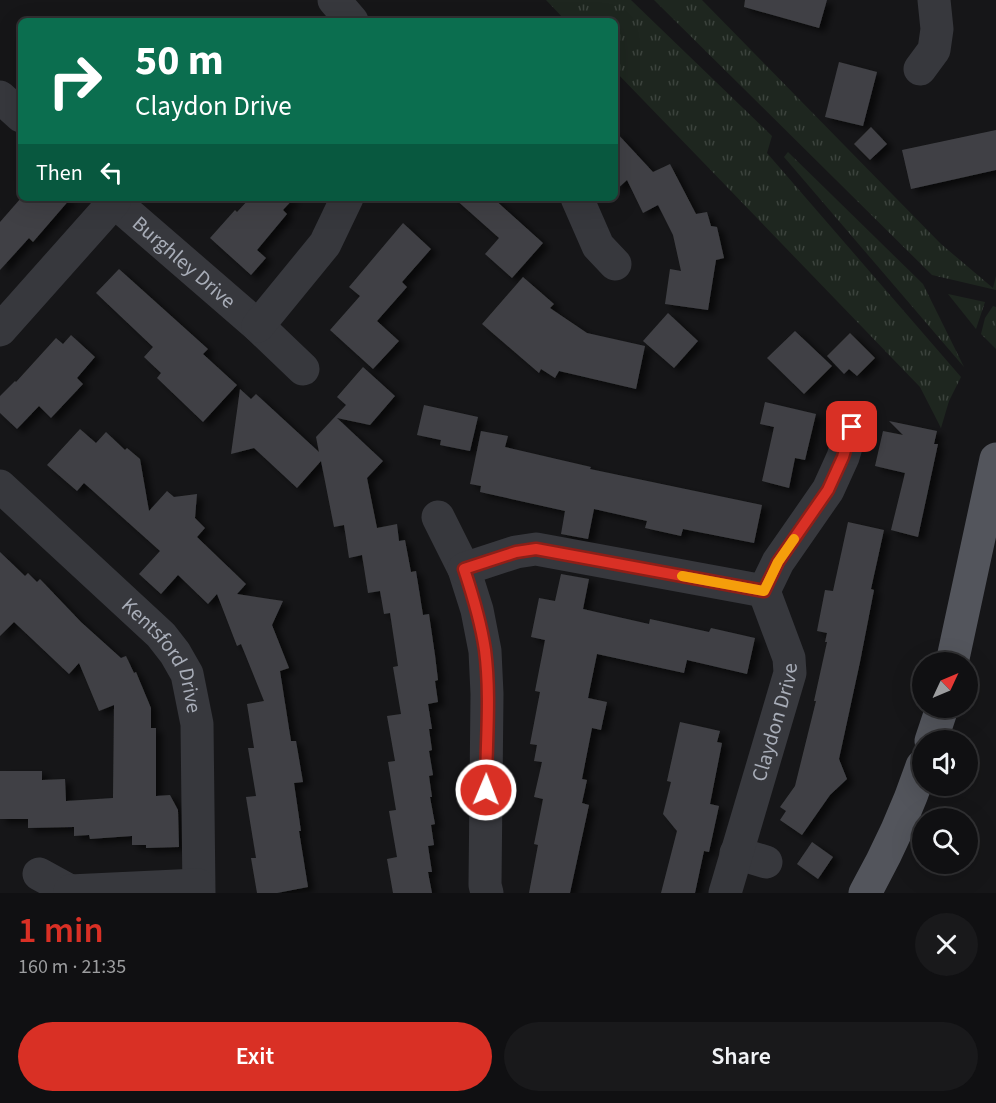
<!DOCTYPE html>
<meta charset="utf-8">
<style>
body{margin:0;font-family:"Source Sans 3",sans-serif;background:#19191b;color:#f1f3f6;height:100vh;display:flex;flex-direction:column;font-size:22px;white-space:nowrap}
*{box-sizing:border-box;margin:0}
p{font-size:20px;color:#9c9d9f}
.icon{flex:none;width:33px;height:33px;fill:none;stroke:currentColor;stroke-width:2;stroke-linecap:round;stroke-linejoin:round}
.map{position:relative;height:893px;overflow:hidden}
.sheet{display:flex;flex-direction:column;background:#101012;flex:1}
.sheet>*{flex:none}
.hud{position:absolute;left:18px;top:18px;width:600px;height:183px;border-radius:9px;box-shadow:0 6px 24px #0002,0 0 0 2px #303032;background:#0b6e4f;color:#fff;overflow:hidden}
.needle{width:39px;rotate:46deg}
.tools{position:absolute;left:912px;top:652px;display:grid;gap:12px}
.tools a{display:grid;place-items:center;width:66px;height:66px;border-radius:50%;background:#101012;box-shadow:0 6px 24px #0002,0 0 0 2px #303032;font-size:30px}
.pin{position:absolute;display:grid;place-items:center;width:51px;height:51px;color:#fff;margin:-26px;border-radius:12px;box-shadow:0 3px 9px #0006}
.me{position:absolute;width:66px;margin:-33px;rotate:1deg;stroke-linejoin:round;filter:drop-shadow(0 0 4px #0008)}
.turn{display:flex;align-items:center;gap:21px;height:126px;padding:0 18px;font-size:27px}
.turn .icon{width:78px;height:78px;stroke-width:2.5}
.turn b{display:block;font-size:42px;line-height:51px}
.then{display:flex;align-items:center;height:57px;padding:0 18px;background:#0003;gap:12px;font-size:22px}
.round{display:grid;place-items:center;flex:none;width:63px;height:63px;border-radius:32px;background:#19191b}
.headline{display:flex;align-items:center;justify-content:space-between;height:102px;padding:0 18px}
h1{font-size:36px;font-weight:600;line-height:45px;color:#d93025}
.button{display:flex;gap:12px;margin-top:auto;padding:12px 18px}
.button a{flex:1;height:69px;border-radius:36px;background:#d93025;color:#fff;font-size:24px;font-weight:600;line-height:69px;text-align:center}
.button a+a{background:#19191b;color:#f1f3f6}
.map>svg:first-child{display:block}
.grass{fill:url(#grass-tufts)}
.building{fill:#404145;filter:url(#shadow)}
.lines{fill:none;stroke-linecap:round;stroke-linejoin:round}
.minor{stroke:#37383d;stroke-width:33}
.primary{stroke:#53555c;stroke-width:33}
.route-casing{stroke:#8d1f18;stroke-width:15}
.route{stroke:#d93025;stroke-width:10}
.slow{stroke:#f59e0b;stroke-width:10}
.labels{text-anchor:middle;dominant-baseline:central;stroke-width:5;stroke-linejoin:round;paint-order:stroke}
.street-label{font-size:21px;fill:#a8adb8;stroke:#111113}
</style>
<div class="map">
<svg width="996" height="893" viewBox="0 0 996 893">
<defs>
<pattern id="grass-tufts" width="24" height="20" patternUnits="userSpaceOnUse" patternTransform="scale(1.5)"><rect width="24" height="20" fill="#1e261f"/><path d="M3 7l-1-3M5 7V3M7 7l1-3M15 17l-1-3M17 17v-4M19 17l1-3" fill="none" stroke="#3c433d"/></pattern>
<filter id="shadow"><feDropShadow dx="6" dy="4" stdDeviation="3" flood-color="#0009"/></filter>
</defs>
<rect width="100%" height="100%" fill="#161618"/>
<!-- grass -->
<g class="grass">
<polygon points="546,0 631,0 772,136 767,153 961,377 949,401 941,428 920,387 615,71 615,21 566,21"/>
<polygon points="654,0 702,0 941,244 993,288 996,276 996,290 932,275"/>
<polygon points="788,152 923,284 964,367 784,157"/>
<polygon points="948,294 985,302 976,329"/>
<polygon points="993,306 996,307 996,349 981,334 985,318"/>
</g>
<!-- building -->
<g class="building">
<polygon points="745,0 827,0 819,28 744,7"/>
<polygon points="839,62 877,72 863,126 825,117"/>
<polygon points="871,127 887,144 870,160 854,144"/>
<polygon points="996,130 996,170 911,189 902,150"/>
<polygon points="615,131 653,172 670,164 696,214 707,212 711,226 717,227 724,258 716,260 708,310 665,304 670,269 681,271 673,235 658,205 643,213 627,180 615,191"/>
<polygon points="21,198 71,198 33,242 29,238 0,270 0,222"/>
<polygon points="250,198 294,198 283,210 287,214 257,250 266,258 251,275 210,238 235,210 237,212"/>
<polygon points="454,198 493,198 543,243 512,278 485,254 499,238"/>
<polygon points="403,223 431,249 402,282 407,287 377,321 399,341 373,369 330,330 360,296 349,287"/>
<polygon points="119,269 208,349 203,354 237,385 203,422 157,378 161,373 144,357 153,347 96,293"/>
<polygon points="523,277 554,304 550,308 587,333 645,346 636,389 559,371 555,378 541,369 539,373 482,324"/>
<polygon points="668,313 698,341 674,368 643,341"/>
<polygon points="795,331 832,366 804,394 767,358"/>
<polygon points="850,333 875,358 857,376 849,369 844,374 827,356"/>
<polygon points="71,335 95,357 77,378 83,384 51,418 39,406 17,429 0,413 0,396 15,381 16,382 56,338 63,344"/>
<polygon points="363,367 395,396 370,425 337,418 383,461 367,478 377,528 397,524 399,541 405,540 411,572 416,571 423,615 429,614 435,655 438,680 435,681 438,702 428,704 432,729 429,729 432,750 429,751 433,775 429,776 432,797 430,797 435,824 431,825 434,845 428,846 432,872 428,872 432,893 393,893 387,859 397,857 389,811 396,810 388,762 395,761 387,716 401,714 393,667 398,666 390,613 384,614 380,591 368,593 362,555 349,558 344,525 334,527 321,461 297,488 254,448 231,454 240,389 251,399 256,394 319,452 316,437 346,405 337,397"/>
<polygon points="765,402 816,414 805,460 795,458 789,488 762,481 774,427 760,424"/>
<polygon points="424,405 478,417 470,451 440,445 441,440 417,435"/>
<polygon points="889,421 937,431 934,444 938,444 918,537 891,530 905,473 875,466 883,431 903,435"/>
<polygon points="80,429 96,443 106,432 125,450 127,448 140,459 149,511 167,491 174,497 197,494 195,518 205,528 197,537 246,584 237,594 283,601 272,625 289,668 280,671 291,741 296,741 303,782 294,783 301,831 299,831 308,887 277,893 257,893 251,858 256,858 246,797 256,796 248,748 254,748 247,704 264,701 241,644 237,646 217,594 208,604 178,575 161,594 139,574 160,551 84,483 77,491 47,465"/>
<polygon points="481,431 508,436 505,447 591,467 590,469 762,505 754,543 683,529 681,536 645,528 647,521 594,509 588,539 561,534 565,511 480,492 481,486 470,484"/>
<polygon points="848,522 884,530 871,589 874,590 860,662 839,759 847,779 830,795 802,835 780,820 786,811 780,807 795,786 816,701 814,701 827,642 825,642 827,633 817,631 825,590 833,591"/>
<polygon points="0,552 25,576 28,573 37,582 40,579 81,622 121,658 126,656 134,673 136,672 151,708 151,728 156,728 156,796 170,795 178,810 179,847 146,848 146,845 132,845 132,836 90,839 89,835 74,836 74,827 28,828 28,819 0,819 0,771 42,771 42,780 65,779 66,801 113,798 114,705 99,711 79,663 69,674 14,622 0,636"/>
<polygon points="561,574 589,579 583,609 649,624 650,619 709,632 711,628 755,638 747,674 687,660 684,673 597,654 588,698 607,702 601,730 592,728 582,779 587,780 582,803 589,805 570,893 529,893 538,845 534,844 543,799 534,797 542,762 534,761 537,745 530,744 540,692 535,691 545,640 531,637 539,598 555,601"/>
<polygon points="680,722 720,731 717,742 722,743 710,804 719,806 709,852 704,851 695,893 661,893 677,831 663,814 671,782 667,781"/>
<polygon points="812,842 833,857 818,879 797,864"/>
</g>
<g class="lines">
<!-- minor -->
<g class="minor">
<polyline points="334,0 352,21"/>
<polyline points="920,69 934,50 937,29 934,0"/>
<polyline points="0,97 21,116"/>
<path id="s1" d="M 110,198 L 258,326 L 303,369"/>
<polyline points="577,198 598,246 615,264"/>
<polyline points="258,326 325,244 347,198"/>
<polyline points="0,330 114,202"/>
<path id="s2" d="M 0,486 L 161,635 L 175,653 L 187,674 L 197,724 L 199,893"/>
<polyline points="438,517 464,569 477,610 485,651 487,694 485,885 487,893"/>
<polyline points="464,569 516,552 536,549 764,591"/>
<polyline points="736,853 766,862"/>
<polyline points="39,874 70,891 70,893"/>
<polyline points="70,891 198,885"/>
<path id="s3" d="M 725,893 L 790,673 L 789,658 L 764,591 L 778,562 L 828,490 L 843,457 L 852,427"/>
</g>
<!-- primary -->
<g class="primary">
<polyline points="952,663 996,459"/>
<polyline points="931,741 942,708"/>
<path d="M 865,893 C 888,852 907,811 922,766"/>
</g>
</g>
<g class="lines">
<defs>
<path id="route" d="M 486,790 C 486,744 491,696 485,650 C 481,623 473,596 464,569 L 516,552 L 536,549 L 764,591 L 778,562 L 828,490 L 843,457 L 852,427"/>
</defs>
<!-- route casing -->
<use href="#route" class="route-casing"/>
<!-- route -->
<use href="#route" class="route"/>
<!-- slow -->
<polyline class="slow" points="682,576 764,591 778,562 794,539"/>
</g>
<g class="labels">
<!-- street labels -->
<g class="street-label">
<text stroke="none"><textPath href="#s1" startOffset="98">Burghley Drive</textPath></text>
<text stroke="none"><textPath href="#s2" startOffset="238">Kentsford Drive</textPath></text>
<text stroke="none"><textPath href="#s3" startOffset="178">Claydon Drive</textPath></text>
</g>
</g>
</svg>
<div class="tools">
<a><svg class="needle" viewBox="-14 -14 28 28"><path d="M0-13l5 13h-10z" fill="#e53935"/><path d="M0 13l5-13h-10z" fill="#9c9d9f"/></svg></a>
<a><svg class="icon" aria-label="sound" viewBox="0 0 24 24"><path d="M4 9h4l5-4v14l-5-4H4zM17 9q2 3 0 6"/></svg></a>
<a><svg class="icon" aria-label="search" viewBox="0 0 24 24"><circle cx="10" cy="10" r="6"/><path d="M15 15l6 6"/></svg></a>
</div>
<div class="pin" style="left:852px;top:427px;background:#d93025"><svg class="icon" aria-label="arrive" viewBox="0 0 24 24"><path d="M6 21V4h12l-3 4 3 4H6"/></svg></div>
<svg class="me" style="left:486px;top:790px" viewBox="-20 -20 40 40"><circle r="17" fill="#d93025" stroke="#fff" stroke-width="3"/><path d="M0-11L8 9 0 5-8 9z" fill="#fff"/></svg>
<div class="hud">
<div class="turn"><svg class="icon" aria-label="right" viewBox="0 0 24 24"><path d="M7 20v-9h11M14 6l5 5-5 5"/></svg><div><b>50 m</b>Claydon Drive</div></div>
<div class="then">Then<svg class="icon" aria-label="left" viewBox="0 0 24 24"><path d="M17 20v-9H6M10 6l-5 5 5 5"/></svg></div>
</div>
</div>
<section class="sheet">
<div class="headline"><div><h1>1 min</h1><p>160 m · 21:35</p></div><a class="round"><svg class="icon" aria-label="close" viewBox="0 0 24 24"><path d="M6 6l12 12M18 6L6 18"/></svg></a></div>
<div class="button"><a>Exit</a><a>Share</a></div>
</section>
